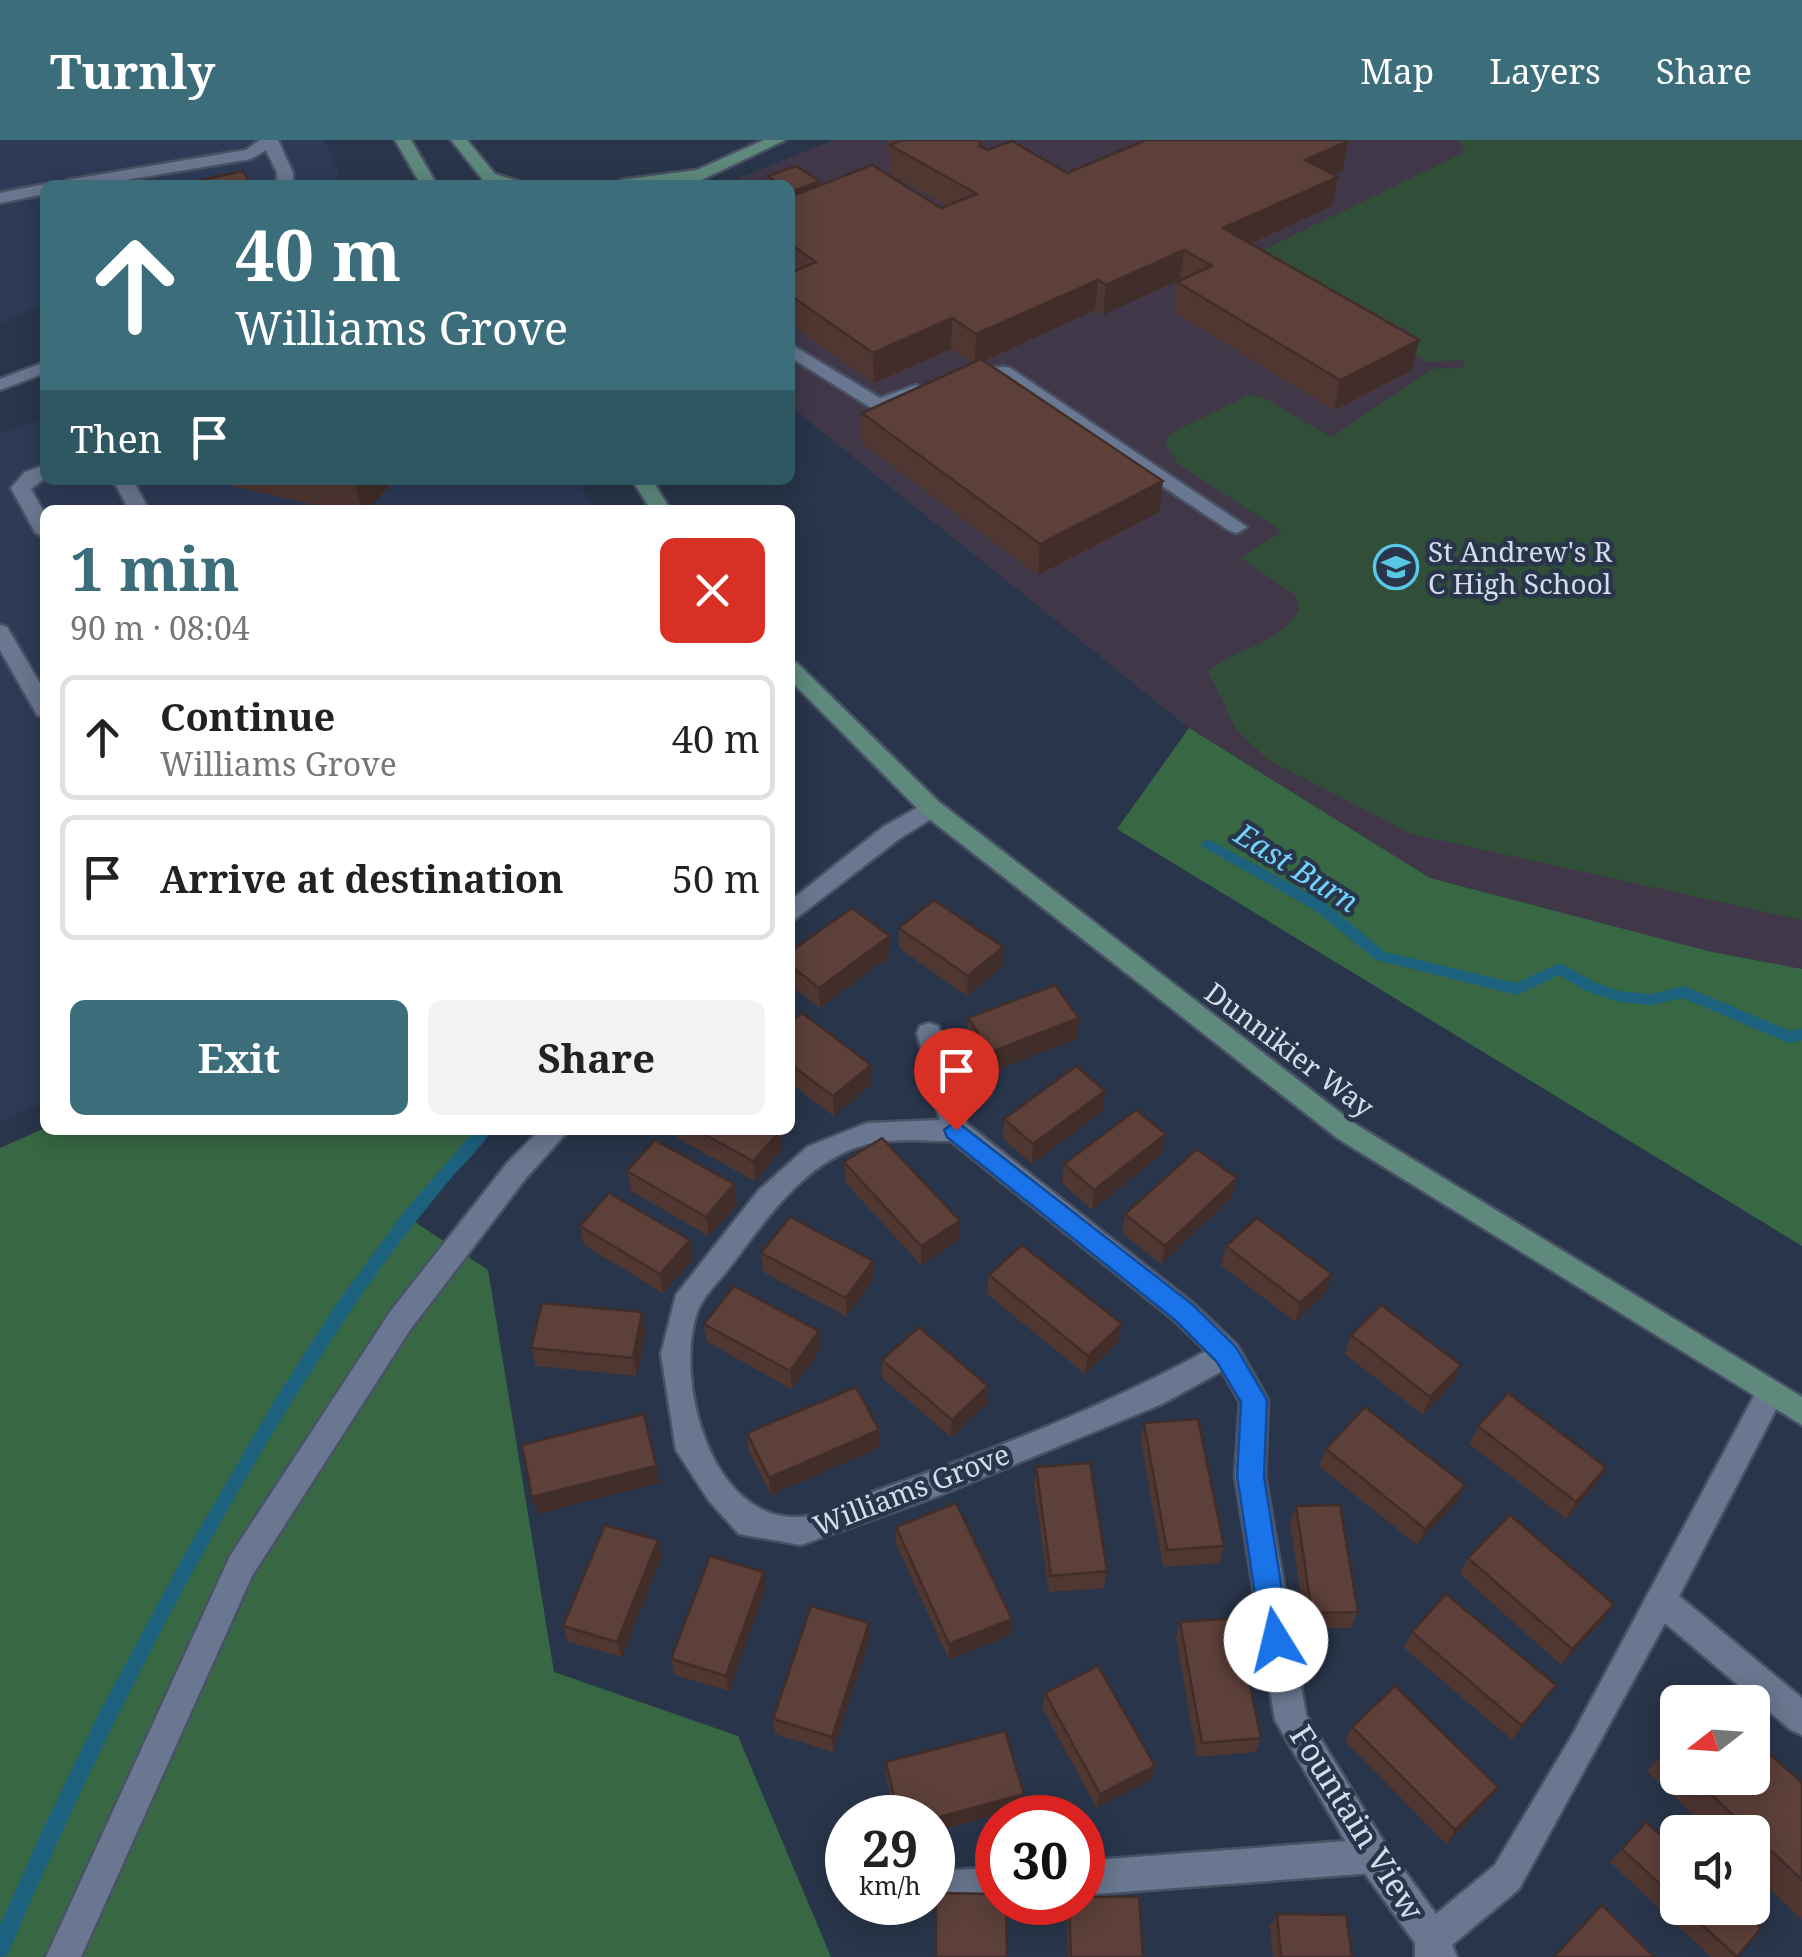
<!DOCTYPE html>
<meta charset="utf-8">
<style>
body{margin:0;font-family:"Noto Serif",serif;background:#f2f2f2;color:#222;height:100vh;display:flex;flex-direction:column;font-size:38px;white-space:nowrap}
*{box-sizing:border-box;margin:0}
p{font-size:32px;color:#767676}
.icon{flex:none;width:55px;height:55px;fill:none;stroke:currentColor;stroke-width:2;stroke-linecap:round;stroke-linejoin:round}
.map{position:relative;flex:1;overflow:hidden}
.sheet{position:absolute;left:40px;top:365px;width:755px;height:630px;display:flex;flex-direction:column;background:#fff;border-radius:15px;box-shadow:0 5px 25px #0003}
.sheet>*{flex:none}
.top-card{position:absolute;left:40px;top:40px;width:755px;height:305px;border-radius:15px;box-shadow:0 5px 25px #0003;background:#3b6d7a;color:#fff;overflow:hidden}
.needle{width:65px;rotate:253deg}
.tools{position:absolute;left:1660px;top:1545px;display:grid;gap:20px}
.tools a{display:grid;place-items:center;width:110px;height:110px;border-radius:15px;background:#fff;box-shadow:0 5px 25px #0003;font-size:50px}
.speed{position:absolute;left:825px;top:1655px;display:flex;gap:20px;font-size:50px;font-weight:700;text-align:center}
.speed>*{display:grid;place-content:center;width:130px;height:130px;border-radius:50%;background:#fff;box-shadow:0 5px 25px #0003;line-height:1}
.speed small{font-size:25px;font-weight:400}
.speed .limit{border:15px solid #d22;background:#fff;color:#111}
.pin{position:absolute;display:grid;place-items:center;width:85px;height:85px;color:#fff;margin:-102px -42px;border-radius:50% 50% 50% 0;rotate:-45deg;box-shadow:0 0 10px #0007}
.pin .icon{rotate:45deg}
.me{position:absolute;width:110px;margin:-55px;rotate:351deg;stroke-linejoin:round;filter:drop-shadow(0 0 8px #0008)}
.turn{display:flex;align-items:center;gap:35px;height:210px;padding:0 30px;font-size:45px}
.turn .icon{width:130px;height:130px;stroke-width:2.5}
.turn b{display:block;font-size:70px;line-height:85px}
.then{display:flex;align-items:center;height:95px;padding:0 30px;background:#0003;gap:20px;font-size:38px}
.round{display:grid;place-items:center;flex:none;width:105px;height:105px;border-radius:15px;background:#f2f2f2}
.summary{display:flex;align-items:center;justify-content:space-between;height:170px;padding:0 30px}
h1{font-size:60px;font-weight:700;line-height:75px;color:#3b6d7a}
.primary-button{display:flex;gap:20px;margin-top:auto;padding:20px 30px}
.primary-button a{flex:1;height:115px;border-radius:15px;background:#3b6d7a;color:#fff;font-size:40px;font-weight:700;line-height:115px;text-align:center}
.primary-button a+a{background:#f2f2f2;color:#222}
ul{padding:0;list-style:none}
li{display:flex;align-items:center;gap:30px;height:125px;margin:0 20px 15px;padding:0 10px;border:5px solid #e0e0e0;border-radius:15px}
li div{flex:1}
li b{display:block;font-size:38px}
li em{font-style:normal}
header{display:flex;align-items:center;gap:60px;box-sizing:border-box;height:140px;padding:0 50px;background:#3b6d7a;color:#fff}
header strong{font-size:48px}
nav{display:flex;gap:55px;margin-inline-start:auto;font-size:35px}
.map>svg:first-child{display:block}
.built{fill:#2d3b57}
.education{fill:#403849}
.green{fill:#314f38}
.forest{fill:#376843}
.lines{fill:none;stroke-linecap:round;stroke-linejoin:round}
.stream{fill:#1c617d;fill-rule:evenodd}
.lane-casing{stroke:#485264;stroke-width:5}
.street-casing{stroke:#485264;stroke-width:5}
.secondary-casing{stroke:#485264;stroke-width:5}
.lane{fill:#6a7790;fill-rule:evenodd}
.street{fill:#6a7790;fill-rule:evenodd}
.secondary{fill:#5e897c;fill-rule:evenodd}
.wall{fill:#503732}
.shaded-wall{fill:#412d29}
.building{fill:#5d403a;stroke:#412d29;stroke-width:2.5}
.route{fill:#1a73e8;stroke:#114b97;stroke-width:2.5}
.labels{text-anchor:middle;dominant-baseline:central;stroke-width:9;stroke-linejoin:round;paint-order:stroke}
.poi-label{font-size:28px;fill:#d5ddeb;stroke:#29354a;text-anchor:start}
.street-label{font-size:28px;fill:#d5ddeb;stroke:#29354a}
.water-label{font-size:30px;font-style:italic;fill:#73d3ff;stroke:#29354a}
.near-street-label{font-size:32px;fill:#d5ddeb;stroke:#29354a}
</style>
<header>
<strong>Turnly</strong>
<nav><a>Map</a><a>Layers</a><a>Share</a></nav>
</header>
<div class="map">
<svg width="1802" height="1817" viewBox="0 0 1802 1817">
<rect width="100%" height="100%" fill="#29354a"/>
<!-- built -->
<g class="built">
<polygon points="0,0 324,0 340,35 333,45 45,45 45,164 0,183"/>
<polygon points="45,279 45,340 577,340 596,370 45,370 45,962 0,981 0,293"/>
</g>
<!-- education -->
<polygon class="education" points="834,0 1663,0 1802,43 1802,829 1712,812 1430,738 1189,588 790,266 790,45 721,45"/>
<!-- green -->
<path class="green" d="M 1457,0 L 1802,0 L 1802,780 L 1412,694 L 1268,620 L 1236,589 L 1208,531 C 1237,507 1280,505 1299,469 L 1295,455 L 1241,418 L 1282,391 L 1178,324 L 1165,302 L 1171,293 L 1249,255 L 1264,258 L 1331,297 L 1432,229 L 1465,228 L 1462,220 L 1427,222 L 1398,202 L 1413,195 L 1403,187 L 1385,196 L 1245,119 L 1465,12 L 1460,9 L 1467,6 Z"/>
<!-- forest -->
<g class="forest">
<polygon points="1189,588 1430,738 1712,812 1802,829 1802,1106 1117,689"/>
<polygon points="45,988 490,990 404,1075 488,1130 554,1532 738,1596 831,1817 0,1817 0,1008"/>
</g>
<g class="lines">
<!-- stream -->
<g class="stream">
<polygon points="1208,699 1323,761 1385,812 1516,843 1560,823 1594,842 1619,851 1650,854 1684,846 1790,891 1802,888 1802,900 1789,903 1784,901 1683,858 1650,865 1619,862 1584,850 1559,835 1517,855 1376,820 1313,769 1203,707 1201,704"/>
<path d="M 475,990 L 492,990 C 479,1011 458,1028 443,1048 C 409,1089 377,1131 348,1175 C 214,1376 102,1594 7,1816 L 0,1817 L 0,1785 L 44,1687 L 98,1575 L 187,1410 L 276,1258 L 337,1163 L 404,1072 Z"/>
</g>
<defs>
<g id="lane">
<polygon points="260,0 278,0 293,33 293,45 277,45 277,33 266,10 251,19 96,45 59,45 67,40 246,10"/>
<polygon points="45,44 48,45 45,45 45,54 0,63 0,53"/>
<polygon points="790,204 880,258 916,245 925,250 885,269 873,269 790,217"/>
<polygon points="1004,227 1010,228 1247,387 1237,393 1230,391 1000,238 968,239 959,234 968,229"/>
<polygon points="45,325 45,338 31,349 45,374 45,398 35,392 11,348 25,332"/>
<polygon points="113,340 133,340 149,370 129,370"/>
<polygon points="0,485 7,487 45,552 45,577 37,575 0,510"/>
<polygon points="931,660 942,668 939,674 899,699 790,783 790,761 883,687"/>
<polygon points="540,990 569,990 526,1038 410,1190 252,1436 81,1817 46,1817 230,1416 390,1172 508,1022"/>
<polygon points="1373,1699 1385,1704 1390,1716 1385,1728 1373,1733 1082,1755 1082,1721"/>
<polygon points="998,1727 998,1761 932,1766 924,1762 932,1762 932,1732"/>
</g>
<g id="street">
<polygon points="45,222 45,233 0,250 0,239"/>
<path d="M 929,883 L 938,886 L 941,893 L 967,984 L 1194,1164 L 1237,1205 L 1268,1260 L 1265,1336 L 1306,1575 L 1385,1704 L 1436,1774 L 1495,1725 L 1574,1592 L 1760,1245 L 1770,1241 L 1780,1245 L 1784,1254 L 1679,1456 L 1802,1558 L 1802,1595 L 1791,1590 L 1665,1483 L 1519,1749 L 1452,1805 L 1457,1817 L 1415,1817 L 1415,1803 L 1361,1728 L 1275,1580 L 1235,1336 L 1240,1262 L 1222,1231 L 1162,1264 L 935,1357 L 801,1405 L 739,1394 L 709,1361 L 676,1310 L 661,1214 L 676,1155 L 758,1051 L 807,1007 L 867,983 L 940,980 L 917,893 L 920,886 ZM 951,1001 L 1174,1180 L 1206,1211 C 1102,1268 990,1311 878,1350 C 855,1358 824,1375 800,1377 C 710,1382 673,1238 698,1170 C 704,1155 720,1140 730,1127 C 766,1080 806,1019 868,1004 C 893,998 925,1001 951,1001 Z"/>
</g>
<g id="secondary">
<polygon points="395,0 411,0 437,45 421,45"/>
<polygon points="451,0 467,0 495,34 530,45 483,40"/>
<polygon points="764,0 785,0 691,45 613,45 621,40 697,30"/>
<polygon points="632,340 652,340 671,370 651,370"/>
<polygon points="790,521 797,523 939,662 1355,984 1802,1257 1802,1285 1337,998 923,674 790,540"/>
</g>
</defs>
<!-- lane casing -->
<use href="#lane" class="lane-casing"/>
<!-- street casing -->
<use href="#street" class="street-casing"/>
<!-- secondary casing -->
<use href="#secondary" class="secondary-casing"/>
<!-- lane -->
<use href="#lane" class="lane"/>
<!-- street -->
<use href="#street" class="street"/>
<!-- secondary -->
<use href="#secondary" class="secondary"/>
</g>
<!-- wall -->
<g class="wall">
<polygon points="888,0 980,0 980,6 988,10 1067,33 1343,30 1333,34 1332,66 1250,104 1412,230 1334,270 1174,172 1177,142 1182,140 1180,139 1103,175 1095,170 984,221 1159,372 1038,435 862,303 862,273 973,223 951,209 874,243 790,184 790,45 769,45 768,36 820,41 820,45 941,68 946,66 890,34"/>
<polygon points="206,340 394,340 368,370 338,370"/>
<polygon points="899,788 1003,807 1002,827 967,856 899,808"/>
<polygon points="790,812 890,816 820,868 790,845"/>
<polygon points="968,878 1079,878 1077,899 990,932 967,898"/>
<polygon points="790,882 872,944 834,976 790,943"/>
<polygon points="1103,971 1032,1024 1003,999 1004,979"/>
<polygon points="676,990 780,990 782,1010 755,1041 677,998"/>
<polygon points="1166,994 1162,1014 1092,1070 1062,1043 1064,1024"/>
<polygon points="844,1022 959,1100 921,1125 845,1042"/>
<polygon points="627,1031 734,1044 737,1064 709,1096 631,1051"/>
<polygon points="1232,1057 1161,1124 1122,1093 1125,1074"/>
<polygon points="580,1086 693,1119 663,1153 584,1105"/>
<polygon points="1226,1106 1326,1152 1295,1182 1221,1125"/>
<polygon points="761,1113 873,1139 847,1177 763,1132"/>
<polygon points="989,1135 1122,1184 1118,1202 1085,1234 987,1154"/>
<polygon points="642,1172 646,1191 637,1236 536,1226 531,1208"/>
<polygon points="704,1184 820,1210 792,1249 707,1202"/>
<polygon points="1351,1195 1461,1225 1453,1243 1423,1275 1345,1214"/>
<polygon points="882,1220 988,1246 987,1264 951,1297 882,1238"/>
<polygon points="1144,1283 1224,1406 1219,1423 1163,1427 1141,1300"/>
<polygon points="1478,1286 1596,1344 1566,1379 1469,1304"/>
<polygon points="747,1293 880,1307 771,1355 749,1311"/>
<polygon points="1326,1309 1456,1362 1417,1405 1319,1326"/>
<polygon points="1036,1327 1107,1431 1104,1448 1049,1452 1034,1344"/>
<polygon points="1296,1366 1358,1472 1351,1488 1306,1489 1290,1383"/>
<polygon points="896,1387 1012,1479 1010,1495 949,1520 896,1404"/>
<polygon points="658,1400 662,1416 622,1517 568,1502 563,1486"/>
<polygon points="1468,1418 1614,1464 1603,1480 1561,1525 1460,1434"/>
<polygon points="764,1432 766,1448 729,1551 675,1535 671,1519"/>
<polygon points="1180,1482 1261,1598 1255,1612 1197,1617 1176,1498"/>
<polygon points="869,1483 870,1498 833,1612 775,1594 773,1579"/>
<polygon points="1412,1492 1556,1545 1512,1600 1404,1508"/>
<polygon points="1045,1553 1155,1626 1151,1640 1097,1668 1042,1568"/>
<polygon points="1352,1587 1488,1661 1446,1704 1345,1601"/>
<polygon points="1678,1597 1678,1638 1752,1638 1802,1643 1802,1780 1752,1732 1752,1692 1711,1692 1647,1631"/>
<polygon points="886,1622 1022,1668 932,1692 932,1678 896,1678 886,1636"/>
<polygon points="1646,1682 1678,1711 1678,1768 1739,1768 1737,1817 1711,1817 1610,1722"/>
<polygon points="1067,1762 1082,1762 1143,1817 1068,1817 1066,1769"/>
<polygon points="1277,1774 1352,1817 1273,1817 1270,1786"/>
</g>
<!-- shaded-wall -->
<g class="shaded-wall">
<polygon points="1348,1 1343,30 1300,49 1305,20"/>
<polygon points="1338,37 1332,66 1219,118 1223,88"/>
<polygon points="820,41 820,51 792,62 792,52"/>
<polygon points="1184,110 1180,139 1103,175 1106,145"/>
<polygon points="1098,140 1095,170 975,225 976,194"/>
<polygon points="952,178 951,209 874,243 873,213"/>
<polygon points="1419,200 1412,230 1334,270 1340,240"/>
<polygon points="354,340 394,340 368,370 362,370"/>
<polygon points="1163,341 1159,372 1038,435 1040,404"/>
<polygon points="890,796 890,816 820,868 819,848"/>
<polygon points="1003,807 1002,827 967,856 968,836"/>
<polygon points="1079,878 1077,899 990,932 991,912"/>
<polygon points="871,925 872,944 834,976 833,956"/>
<polygon points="1105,951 1103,971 1032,1024 1033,1004"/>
<polygon points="781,990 782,1010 755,1041 753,1021"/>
<polygon points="1166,994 1162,1014 1092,1070 1094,1050"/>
<polygon points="1237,1038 1232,1057 1161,1124 1165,1106"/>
<polygon points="734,1044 737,1064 709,1096 706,1077"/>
<polygon points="960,1081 959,1100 921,1125 921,1106"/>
<polygon points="690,1100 693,1119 663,1153 660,1134"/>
<polygon points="873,1121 873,1139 847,1177 846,1158"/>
<polygon points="1332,1134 1326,1152 1295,1182 1300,1163"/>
<polygon points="642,1172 646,1191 637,1236 633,1218"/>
<polygon points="1122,1184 1118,1202 1085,1234 1088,1216"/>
<polygon points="819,1191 820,1210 792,1249 790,1231"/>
<polygon points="1461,1225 1453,1243 1423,1275 1430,1257"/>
<polygon points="988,1246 987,1264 951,1297 952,1280"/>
<polygon points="879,1290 880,1307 771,1355 769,1338"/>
<polygon points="656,1326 659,1343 538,1374 532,1357"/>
<polygon points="1606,1327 1596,1344 1566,1379 1576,1362"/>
<polygon points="1465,1345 1456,1362 1417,1405 1425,1389"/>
<polygon points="658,1400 662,1416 622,1517 617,1502"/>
<polygon points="764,1432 766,1448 729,1551 726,1536"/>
<polygon points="1614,1464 1603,1480 1561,1525 1572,1509"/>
<polygon points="1012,1479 1010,1495 949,1520 949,1504"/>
<polygon points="869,1483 870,1498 833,1612 832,1597"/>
<polygon points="1556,1545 1545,1560 1512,1600 1522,1586"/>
<polygon points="1155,1626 1151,1640 1097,1668 1100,1654"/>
<polygon points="1498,1647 1488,1661 1446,1704 1455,1690"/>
<polygon points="1024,1654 1022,1668 932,1692 932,1679"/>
</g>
<!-- building -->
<g class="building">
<polygon points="902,0 980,0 979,6 988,10 1012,1 1067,33 1146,0 1347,0 1348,1 1305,20 1338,37 1223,88 1419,200 1340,240 1177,142 1212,126 1184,110 1106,145 1098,140 976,194 952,178 873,213 790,155 790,133 816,122 790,104 790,57 872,25 941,68 977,54 890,5"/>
<polygon points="796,26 820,41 792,52 790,51 790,45 781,45 768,36"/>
<polygon points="243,31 251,45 189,45 188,43"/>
<polygon points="981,219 1163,341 1040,404 862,273"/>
<polygon points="934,760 1003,807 968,836 899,788"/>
<polygon points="852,768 890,796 819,848 790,825 790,812"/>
<polygon points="1055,845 1079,878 991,912 968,878"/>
<polygon points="802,873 871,925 833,956 790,924 790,882"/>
<polygon points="1076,926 1105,951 1033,1004 1004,979"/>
<polygon points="1136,970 1166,994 1094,1050 1064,1024"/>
<polygon points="696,990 781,990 753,1021"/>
<polygon points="882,998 960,1081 921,1106 844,1022"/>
<polygon points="655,1000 734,1044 706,1077 627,1031"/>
<polygon points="1197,1009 1237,1038 1165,1106 1125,1074"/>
<polygon points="609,1053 690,1100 660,1134 580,1086"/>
<polygon points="790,1077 873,1121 846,1158 761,1113"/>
<polygon points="1257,1078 1332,1134 1300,1163 1226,1106"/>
<polygon points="1022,1105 1122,1184 1088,1216 989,1135"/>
<polygon points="734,1146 819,1191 790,1231 704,1184"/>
<polygon points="542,1163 642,1172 633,1218 531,1208"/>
<polygon points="1381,1165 1461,1225 1430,1257 1351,1195"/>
<polygon points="919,1187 988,1246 952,1280 882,1220"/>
<polygon points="856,1247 879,1290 769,1338 747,1293"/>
<polygon points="1508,1253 1606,1327 1576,1362 1478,1286"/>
<polygon points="1365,1267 1465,1345 1425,1389 1326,1309"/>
<polygon points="644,1274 656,1326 532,1357 522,1305"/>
<polygon points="1198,1279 1224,1406 1167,1410 1144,1283"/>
<polygon points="1090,1323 1107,1431 1051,1436 1036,1327"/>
<polygon points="956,1363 1012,1479 949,1504 896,1387"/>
<polygon points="1340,1365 1358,1472 1312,1473 1296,1366"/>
<polygon points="1510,1375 1614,1464 1572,1509 1468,1418"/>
<polygon points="605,1385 658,1400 617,1502 563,1486"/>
<polygon points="710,1416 764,1432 726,1536 671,1519"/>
<polygon points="1446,1454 1556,1545 1522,1586 1412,1492"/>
<polygon points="811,1466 869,1483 832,1597 773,1579"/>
<polygon points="1236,1478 1261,1598 1202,1603 1180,1482"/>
<polygon points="1098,1526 1155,1626 1100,1654 1045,1553"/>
<polygon points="1395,1546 1498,1647 1455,1690 1352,1587"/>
<polygon points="1005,1591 1024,1654 932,1679 899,1678 886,1622"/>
<polygon points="1678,1597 1678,1622 1665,1610"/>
<polygon points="1752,1598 1802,1643 1802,1740 1694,1638 1752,1638"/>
<polygon points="1646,1682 1678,1711 1678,1761 1622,1709"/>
<polygon points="936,1753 998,1754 998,1762 1006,1762 1007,1817 936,1817"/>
<polygon points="1082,1757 1139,1757 1143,1817 1071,1817 1069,1762 1082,1762"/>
<polygon points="1602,1765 1654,1817 1554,1817"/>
<polygon points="1684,1768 1739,1768 1761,1788 1737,1817"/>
<polygon points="1277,1774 1346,1775 1352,1817 1281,1817"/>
</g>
<!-- route -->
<polygon class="route" points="956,981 1193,1165 1236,1207 1267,1260 1264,1336 1290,1500 1286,1510 1276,1514 1266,1510 1262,1500 1237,1336 1241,1262 1217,1222 1175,1180 947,997 944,990"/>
<!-- icons -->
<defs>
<symbol id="school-ring" viewBox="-11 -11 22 22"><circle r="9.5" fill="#29354a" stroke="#59c8e5" stroke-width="1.5"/><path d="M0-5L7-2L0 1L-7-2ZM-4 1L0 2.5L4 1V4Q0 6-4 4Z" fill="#59c8e5"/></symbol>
</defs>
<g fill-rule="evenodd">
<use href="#school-ring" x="1371" y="402" width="50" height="50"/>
</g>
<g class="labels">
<!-- poi labels -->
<g class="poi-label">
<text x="1428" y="411">St Andrew's R<tspan x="1428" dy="32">C High School</tspan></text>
</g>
<!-- street labels -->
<g class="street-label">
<text transform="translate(1290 909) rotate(37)">Dunnikier Way</text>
<text transform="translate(911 1349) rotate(-21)">Williams Grove</text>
</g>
<!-- water labels -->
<g class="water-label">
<text transform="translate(1297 727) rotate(32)">East Burn</text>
</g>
<!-- near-street labels -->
<g class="near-street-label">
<text transform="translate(1358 1682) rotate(58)">Fountain View</text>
</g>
</g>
</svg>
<div class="tools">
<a><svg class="needle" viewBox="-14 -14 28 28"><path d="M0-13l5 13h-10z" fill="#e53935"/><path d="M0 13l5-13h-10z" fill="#767676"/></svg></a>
<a><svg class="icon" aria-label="sound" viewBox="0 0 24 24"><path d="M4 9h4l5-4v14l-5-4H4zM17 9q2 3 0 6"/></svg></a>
</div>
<div class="speed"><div>29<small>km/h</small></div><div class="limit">30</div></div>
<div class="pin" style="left:956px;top:990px;background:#d93025"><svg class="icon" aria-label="arrive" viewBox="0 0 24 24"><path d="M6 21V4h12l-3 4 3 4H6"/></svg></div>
<svg class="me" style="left:1276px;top:1500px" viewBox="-20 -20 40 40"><circle r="19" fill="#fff"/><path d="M0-13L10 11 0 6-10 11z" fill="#1a73e8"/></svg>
<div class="top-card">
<div class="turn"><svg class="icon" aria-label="ahead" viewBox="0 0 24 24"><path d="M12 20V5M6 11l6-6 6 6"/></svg><div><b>40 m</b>Williams Grove</div></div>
<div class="then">Then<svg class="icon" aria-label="arrive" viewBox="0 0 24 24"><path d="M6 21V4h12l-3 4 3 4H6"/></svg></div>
</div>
<section class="sheet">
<div class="summary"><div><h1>1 min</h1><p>90 m · 08:04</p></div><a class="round" style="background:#d93025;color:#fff"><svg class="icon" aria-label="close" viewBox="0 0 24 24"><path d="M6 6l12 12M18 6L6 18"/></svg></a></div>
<ul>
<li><svg class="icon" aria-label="ahead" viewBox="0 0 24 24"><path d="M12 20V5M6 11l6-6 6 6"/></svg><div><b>Continue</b><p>Williams Grove</p></div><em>40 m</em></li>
<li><svg class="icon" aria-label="arrive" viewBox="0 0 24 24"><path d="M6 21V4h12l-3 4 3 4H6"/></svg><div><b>Arrive at destination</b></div><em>50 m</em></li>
</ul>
<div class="primary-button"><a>Exit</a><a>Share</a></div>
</section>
</div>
